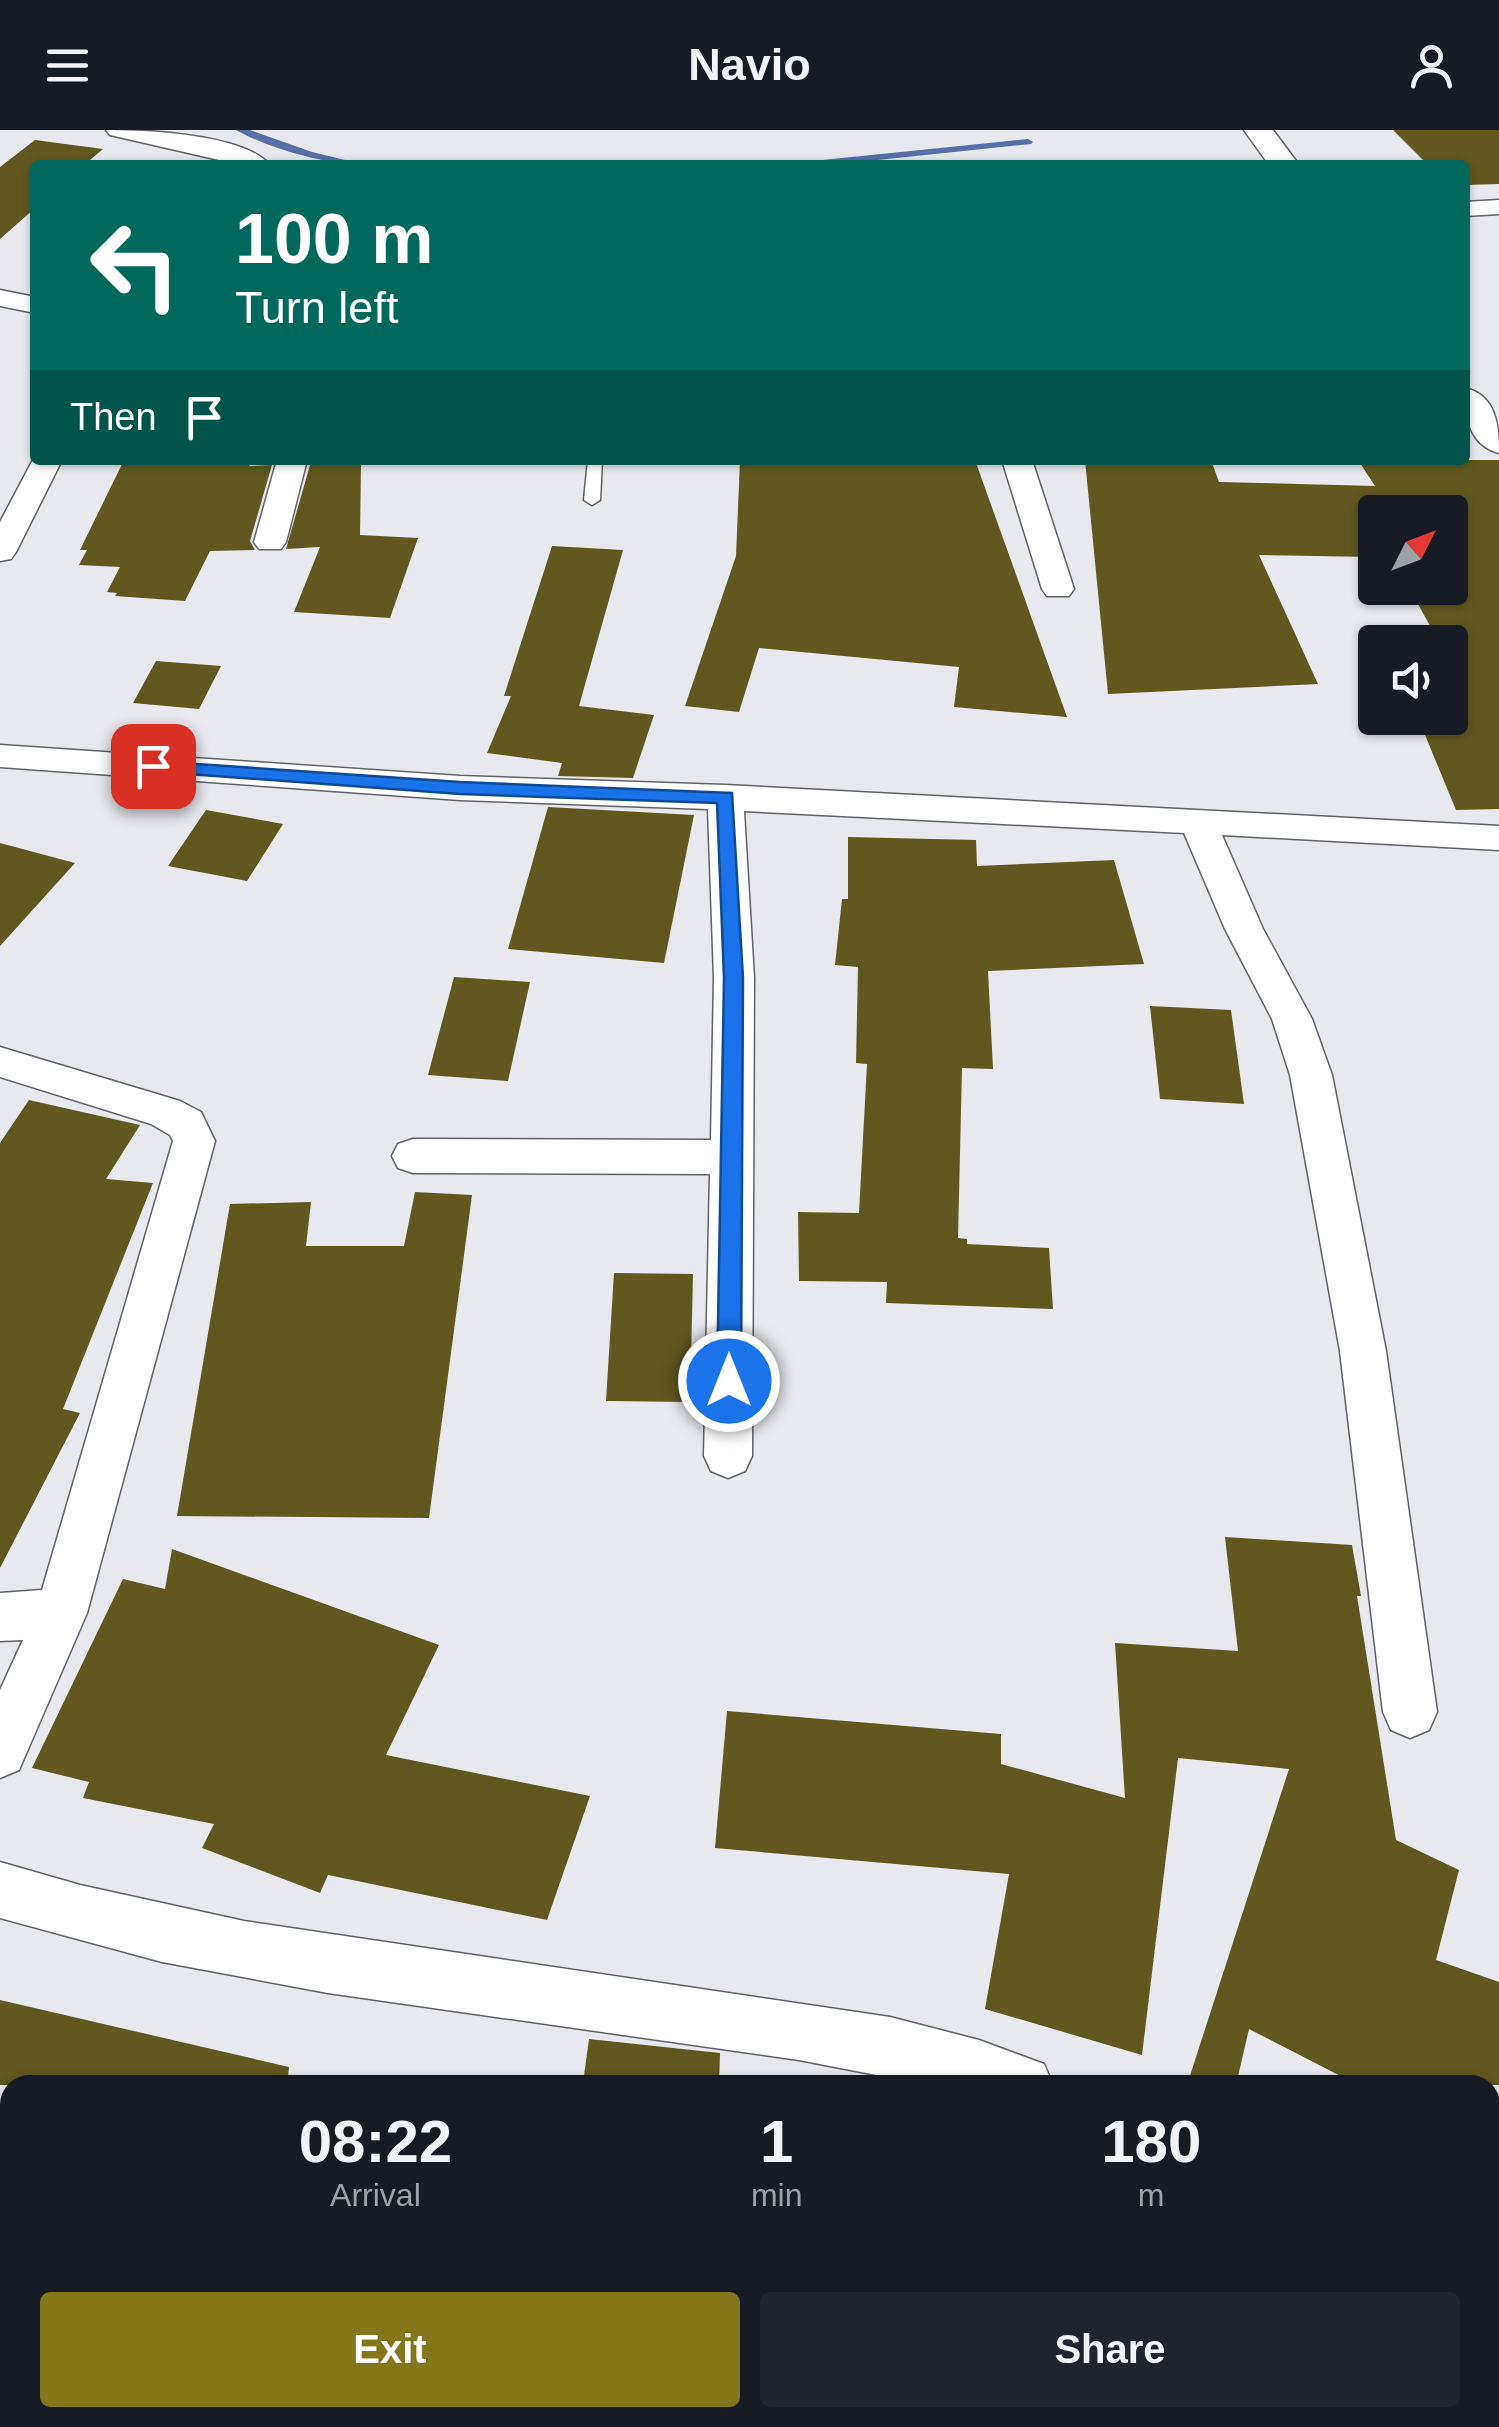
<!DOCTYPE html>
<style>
body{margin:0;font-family:Helvetica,sans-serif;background:#20242c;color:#f1f3f6;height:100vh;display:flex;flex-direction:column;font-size:38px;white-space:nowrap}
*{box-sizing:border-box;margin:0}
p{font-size:32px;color:#9ea1a6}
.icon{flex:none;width:55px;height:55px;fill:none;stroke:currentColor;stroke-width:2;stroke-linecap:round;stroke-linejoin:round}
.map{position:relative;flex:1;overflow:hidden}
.details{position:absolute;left:0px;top:1945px;width:1500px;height:352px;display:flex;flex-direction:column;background:#171b24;border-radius:30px 30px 0 0;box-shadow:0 2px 8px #0004}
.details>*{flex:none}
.guide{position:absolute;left:30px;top:30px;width:1440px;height:305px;border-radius:10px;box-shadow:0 2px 8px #0004;background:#00695c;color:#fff;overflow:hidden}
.needle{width:65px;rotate:48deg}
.buttons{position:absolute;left:1358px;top:365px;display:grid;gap:20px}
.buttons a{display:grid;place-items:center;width:110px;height:110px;border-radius:10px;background:#171b24;box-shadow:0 2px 8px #0004;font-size:50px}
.pin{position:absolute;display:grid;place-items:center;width:85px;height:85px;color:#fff;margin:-42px;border-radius:20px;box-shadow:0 5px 15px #0006}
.me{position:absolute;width:110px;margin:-55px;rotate:0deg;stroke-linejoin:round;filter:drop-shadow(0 0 8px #0008)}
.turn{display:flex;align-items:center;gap:35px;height:210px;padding:0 40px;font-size:45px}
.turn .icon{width:130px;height:130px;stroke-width:2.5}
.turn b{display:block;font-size:70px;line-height:85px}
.then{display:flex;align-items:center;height:95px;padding:0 40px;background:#0003;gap:20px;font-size:38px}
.eta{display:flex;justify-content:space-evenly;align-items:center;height:170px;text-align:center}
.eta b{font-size:60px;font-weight:800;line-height:70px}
.button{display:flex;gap:20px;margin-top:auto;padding:20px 40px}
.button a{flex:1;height:115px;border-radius:10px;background:#82771b;color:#fff;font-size:40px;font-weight:800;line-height:115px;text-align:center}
.button a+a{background:#20242c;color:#f1f3f6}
header{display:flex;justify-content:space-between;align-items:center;height:130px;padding:0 40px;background:#171b24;font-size:45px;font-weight:800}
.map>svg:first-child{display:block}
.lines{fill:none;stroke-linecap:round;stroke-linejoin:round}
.stream{fill:#596ea9;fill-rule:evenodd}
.building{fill:#60581f}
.service-casing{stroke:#606267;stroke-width:3}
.minor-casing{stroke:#606267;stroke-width:3}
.secondary-casing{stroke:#606267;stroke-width:3}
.service{fill:#fff;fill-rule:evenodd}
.minor{fill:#fff;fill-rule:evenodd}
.secondary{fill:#fff;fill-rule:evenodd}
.route{fill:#1a73e8;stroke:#114b97;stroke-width:2.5}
</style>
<header><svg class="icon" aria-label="menu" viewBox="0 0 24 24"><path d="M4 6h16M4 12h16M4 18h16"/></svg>Navio<svg class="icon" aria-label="person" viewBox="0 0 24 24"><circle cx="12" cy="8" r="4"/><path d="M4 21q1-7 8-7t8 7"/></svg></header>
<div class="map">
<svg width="1499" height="2297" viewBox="0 0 1499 2297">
<rect width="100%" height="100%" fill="#e7e9ef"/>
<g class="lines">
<!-- stream -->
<g class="stream">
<path d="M 236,0 L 250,0 L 312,22 L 366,35 C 327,35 270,19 236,0 Z"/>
<polygon points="1028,9 1033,12 1031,14 830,35 798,35 803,32"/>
</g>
</g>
<!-- building -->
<g class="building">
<polygon points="1393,0 1499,0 1499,54 1465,55 1465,35 1428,35"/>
<polygon points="35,10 103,19 84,35 35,35 35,78 0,109 0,37"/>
<polygon points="124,330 252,330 249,336 272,335 250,411 255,420 210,421 185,471 115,466 117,463 107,462 120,437 79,435 87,420 80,420"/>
<polygon points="740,330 975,330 1067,587 954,577 959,537 759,518 739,582 685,576 736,426"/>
<polygon points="1085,330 1211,330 1219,352 1375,356 1358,330 1499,330 1499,679 1456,680 1418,588 1450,588 1450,550 1459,550 1450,532 1450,512 1439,512 1409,458 1450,458 1450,382 1375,382 1375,427 1259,425 1318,554 1108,564"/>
<polygon points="361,334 360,405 418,408 390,488 294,482 320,417 286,419 310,335"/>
<polygon points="552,416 623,420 579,576 654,585 633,648 558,646 562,633 487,623 511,566 504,566"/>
<polygon points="156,531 221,536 199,579 133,573"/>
<polygon points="548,677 694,685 664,833 508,819"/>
<polygon points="206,680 283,694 247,751 168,736"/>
<polygon points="848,707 976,710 977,736 1114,730 1144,834 988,841 993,939 962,938 958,1108 967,1109 967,1114 1049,1118 1053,1179 886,1173 887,1152 799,1151 798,1082 859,1083 867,934 856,933 858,837 835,835 842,769 848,769"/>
<polygon points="0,713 75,733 0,816"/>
<polygon points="454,847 530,852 508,951 428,945"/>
<polygon points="1150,876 1231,880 1244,974 1160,969"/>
<polygon points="29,970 140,995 106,1049 153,1053 63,1279 80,1283 0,1438 0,1013"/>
<polygon points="415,1062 472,1065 429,1388 177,1386 230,1074 311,1072 306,1116 404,1116"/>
<polygon points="614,1143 693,1144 690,1272 606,1271"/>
<polygon points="1225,1407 1352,1415 1361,1466 1357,1466 1396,1710 1459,1740 1436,1830 1499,1852 1499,1955 1358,1955 1249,1899 1236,1955 1187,1955 1289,1639 1178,1628 1142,1925 985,1879 1009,1744 715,1718 727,1581 1001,1604 1001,1634 1125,1668 1115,1513 1238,1521"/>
<polygon points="172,1419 439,1515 386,1625 590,1666 547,1790 328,1745 320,1763 202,1718 214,1694 83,1668 89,1652 32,1638 123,1449 165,1459"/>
<polygon points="0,1870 289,1937 287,1955 0,1955"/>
<polygon points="589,1909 720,1923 719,1955 583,1953"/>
</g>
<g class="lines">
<defs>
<polygon id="service" points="588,330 602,330 600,370 592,375 584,370"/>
<g id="minor">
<path d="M 106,0 C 146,0 244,4 270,35 L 241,35 L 110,5 Z"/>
<polygon points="1499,70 1499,84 1465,86 1465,72"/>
<polygon points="0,160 35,167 35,183 0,176"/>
<polygon points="35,326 35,330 62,330 16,422 11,429 0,431 0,392"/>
<polygon points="277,330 307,330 286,412 281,419 259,419 254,412"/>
<polygon points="1002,330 1032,330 1074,459 1069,466 1047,466 1042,459"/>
<polygon points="0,615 460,646 725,655 1499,696 1499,720 1222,705 1263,799 1312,889 1332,945 1386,1221 1437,1582 1429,1600 1410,1608 1391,1600 1383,1582 1340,1221 1290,945 1272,889 1225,799 1184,703 744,681 754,848 752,1326 745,1341 728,1348 711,1341 704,1326 710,1044 413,1043 398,1038 392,1026 398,1014 413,1009 711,1010 714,848 708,679 460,670 0,637"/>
<polygon points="0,917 180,971 201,982 215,1011 87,1483 19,1640 0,1648 0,1560 23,1510 0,1511 0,1463 42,1460 173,1011 170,1005 151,994 0,947"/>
<polygon points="0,1732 80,1755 244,1791 890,1887 979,1910 1044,1934 1053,1955 928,1955 799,1930 328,1863 162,1832 0,1788"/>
<polygon points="1490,2104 1499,2107 1499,2171 1490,2168"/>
</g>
<g id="secondary">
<polygon points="1244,0 1273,0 1299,35 1269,35"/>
<path d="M 1465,258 C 1496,265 1499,295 1499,323 C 1468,315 1465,285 1465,258 Z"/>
</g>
</defs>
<!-- service casing -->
<use href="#service" class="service-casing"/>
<!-- minor casing -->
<use href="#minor" class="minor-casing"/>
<!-- secondary casing -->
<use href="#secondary" class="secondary-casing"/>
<!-- service -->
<use href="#service" class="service"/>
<!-- minor -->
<use href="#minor" class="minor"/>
<!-- secondary -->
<use href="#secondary" class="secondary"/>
</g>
<!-- route -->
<polygon class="route" points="153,631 460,652 732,663 743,848 741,1251 737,1258 729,1261 720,1258 717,1251 724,848 717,673 460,664 147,641 144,636"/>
</svg>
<div class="buttons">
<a><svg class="needle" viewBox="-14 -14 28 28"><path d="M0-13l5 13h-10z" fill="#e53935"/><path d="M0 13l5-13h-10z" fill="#9ea1a6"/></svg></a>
<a><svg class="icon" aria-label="sound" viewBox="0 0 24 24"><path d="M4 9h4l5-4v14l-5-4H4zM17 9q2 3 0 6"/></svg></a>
</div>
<div class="pin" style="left:153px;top:636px;background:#d93025"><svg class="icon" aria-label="arrive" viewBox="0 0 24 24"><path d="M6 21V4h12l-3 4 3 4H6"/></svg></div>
<svg class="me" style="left:729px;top:1251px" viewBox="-20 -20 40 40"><circle r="17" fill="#1a73e8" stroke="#fff" stroke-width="3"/><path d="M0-11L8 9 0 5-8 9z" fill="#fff"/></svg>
<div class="guide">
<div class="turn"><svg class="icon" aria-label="left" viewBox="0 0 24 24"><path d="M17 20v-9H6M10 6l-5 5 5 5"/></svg><div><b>100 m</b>Turn left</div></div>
<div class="then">Then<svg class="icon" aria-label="arrive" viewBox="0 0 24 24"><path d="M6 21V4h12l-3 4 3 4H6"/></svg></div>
</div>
<section class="details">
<div class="eta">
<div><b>08:22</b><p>Arrival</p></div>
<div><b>1</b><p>min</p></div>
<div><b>180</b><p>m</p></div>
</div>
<div class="button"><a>Exit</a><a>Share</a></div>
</section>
</div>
